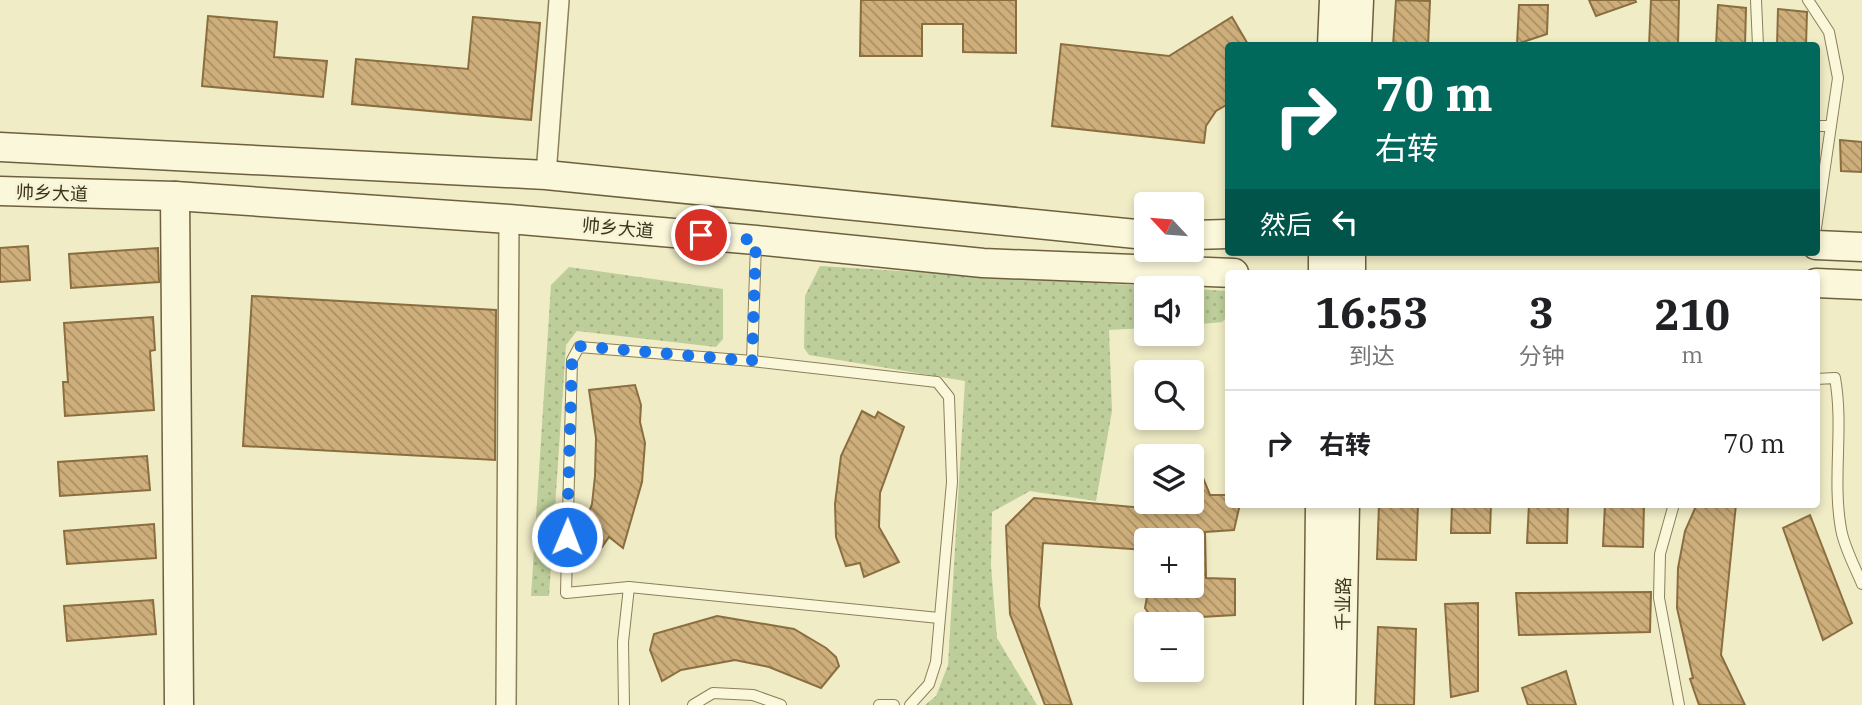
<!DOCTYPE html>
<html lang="zh">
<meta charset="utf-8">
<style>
body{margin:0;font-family:"IBM Plex Serif","Noto Sans SC",serif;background:#f2f2f2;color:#202124;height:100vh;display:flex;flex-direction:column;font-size:26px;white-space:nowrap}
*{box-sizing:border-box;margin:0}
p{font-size:23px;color:#757577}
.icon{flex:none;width:38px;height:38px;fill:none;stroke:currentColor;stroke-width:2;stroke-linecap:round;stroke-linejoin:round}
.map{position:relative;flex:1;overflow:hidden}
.panel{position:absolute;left:1225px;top:270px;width:595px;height:238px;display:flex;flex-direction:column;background:#fff;border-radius:7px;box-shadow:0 4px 10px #0003}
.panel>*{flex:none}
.top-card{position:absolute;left:1225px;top:42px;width:595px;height:214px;border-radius:7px;box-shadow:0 4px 10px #0003;background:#00695c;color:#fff;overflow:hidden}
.needle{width:46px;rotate:296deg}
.tools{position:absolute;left:1134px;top:192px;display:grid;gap:14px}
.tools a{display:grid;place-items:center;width:70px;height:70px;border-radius:7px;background:#fff;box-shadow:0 4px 10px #0003;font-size:35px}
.pin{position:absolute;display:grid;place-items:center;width:60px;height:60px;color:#fff;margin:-30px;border:4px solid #fff;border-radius:50%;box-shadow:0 2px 7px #0007}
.me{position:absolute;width:77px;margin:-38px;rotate:1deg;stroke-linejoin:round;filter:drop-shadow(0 0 5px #0008)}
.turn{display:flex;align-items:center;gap:24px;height:147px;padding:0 35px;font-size:32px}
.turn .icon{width:91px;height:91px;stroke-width:2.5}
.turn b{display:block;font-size:49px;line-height:60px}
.then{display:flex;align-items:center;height:66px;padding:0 35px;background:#0003;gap:14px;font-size:26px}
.eta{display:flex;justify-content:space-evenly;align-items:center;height:119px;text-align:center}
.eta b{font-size:42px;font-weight:700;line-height:49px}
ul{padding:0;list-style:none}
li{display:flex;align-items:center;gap:21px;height:105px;padding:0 35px;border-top:2px solid #e0e0e0}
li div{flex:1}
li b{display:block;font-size:26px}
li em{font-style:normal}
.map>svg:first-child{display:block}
.grass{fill:url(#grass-dots)}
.building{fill:url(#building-back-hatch);stroke:#8b6e40;stroke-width:2}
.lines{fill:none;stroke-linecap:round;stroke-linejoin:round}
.lane-casing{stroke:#8c7f5b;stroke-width:12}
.street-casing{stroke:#8c7f5b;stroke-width:22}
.secondary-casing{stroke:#6e603e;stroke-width:31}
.lane{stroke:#faf7da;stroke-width:10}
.street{stroke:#faf7da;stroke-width:19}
.secondary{stroke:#faf7da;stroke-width:28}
.route{stroke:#1a73e8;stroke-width:12;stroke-dasharray:0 21.6}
.labels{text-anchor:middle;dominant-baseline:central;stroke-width:5;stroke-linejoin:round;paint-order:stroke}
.street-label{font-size:18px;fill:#3c331f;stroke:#f7f4d6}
</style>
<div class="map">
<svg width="1862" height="705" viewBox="0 0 1862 705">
<defs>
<pattern id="grass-dots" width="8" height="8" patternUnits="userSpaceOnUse" patternTransform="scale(1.75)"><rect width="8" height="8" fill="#bdce9a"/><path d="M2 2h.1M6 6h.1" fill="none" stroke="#a3b184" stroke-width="1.8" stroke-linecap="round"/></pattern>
<pattern id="building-back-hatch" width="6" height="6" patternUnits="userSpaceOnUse" patternTransform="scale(1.75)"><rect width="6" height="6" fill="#ceaf7b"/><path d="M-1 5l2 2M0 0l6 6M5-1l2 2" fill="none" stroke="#a88f64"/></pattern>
</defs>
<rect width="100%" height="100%" fill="#f0ecc6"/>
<!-- grass -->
<g class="grass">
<polygon points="820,266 1228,291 1228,316 1222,322 1192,325 1192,289 1146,289 1146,328 1109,330 1112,411 1096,501 1030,491 992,512 991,566 997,638 1037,705 925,705 936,696 948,665 965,381 809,355 804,348 805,296"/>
<polygon points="569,267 723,289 723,339 716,347 577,331 566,345 549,596 531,596 551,285"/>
</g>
<!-- building -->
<g class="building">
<polygon points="861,0 1016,0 1016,53 963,52 963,24 922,24 922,56 860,56"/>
<polygon points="1396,0 1430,1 1428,46 1393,46"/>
<polygon points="1589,0 1635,0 1636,2 1596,16"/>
<polygon points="1651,0 1679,0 1678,46 1649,46"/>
<polygon points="1519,5 1548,5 1547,34 1517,44"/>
<polygon points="1718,5 1746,8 1745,46 1716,46"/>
<polygon points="1778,9 1807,12 1806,46 1777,46"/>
<polygon points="208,16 277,22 274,57 327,61 323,97 202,86"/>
<polygon points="473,17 540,23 531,120 352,104 356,59 468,69"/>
<polygon points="1232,17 1249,46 1228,46 1228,104 1216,111 1206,126 1204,143 1052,126 1061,44 1169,56"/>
<polygon points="1840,140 1862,142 1862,172 1841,171"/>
<polygon points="28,246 30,280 0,282 0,248"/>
<polygon points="158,248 159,282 71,288 69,254"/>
<polygon points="252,296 496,310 495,460 243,446"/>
<polygon points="153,317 155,350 150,351 154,410 65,416 63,382 68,382 64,323"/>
<polygon points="635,385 641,405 640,422 645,443 642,482 623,548 609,537 602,547 580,536 592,504 595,476 596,438 589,390"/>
<polygon points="862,411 875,418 878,412 904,427 880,493 879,527 899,562 864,577 860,563 846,566 836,537 835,504 841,456"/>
<polygon points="1192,451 1210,495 1228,495 1228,504 1240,504 1234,530 1205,532 1206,578 1235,579 1235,615 1201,617 1199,625 1181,625 1182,617 1155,622 1145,608 1149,586 1192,586 1192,541 1150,537 1146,550 1043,543 1039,606 1072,705 1045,705 1010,614 1006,526 1034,498 1155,509 1155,502 1163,502 1183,509 1181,502 1192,502"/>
<polygon points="147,456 150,490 60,496 58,462"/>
<polygon points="1379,504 1418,504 1416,560 1377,559"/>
<polygon points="1452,504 1491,504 1490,533 1451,533"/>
<polygon points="1529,504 1568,504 1567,543 1527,543"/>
<polygon points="1605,504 1644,504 1643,547 1603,546"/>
<polygon points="1697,504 1736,504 1721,655 1745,705 1699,705 1690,679 1693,678 1677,608 1678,568 1685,531"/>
<polygon points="1810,515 1852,623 1823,640 1783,528"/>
<polygon points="154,524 156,558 67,564 64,531"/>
<polygon points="1651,592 1650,632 1519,635 1516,593"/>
<polygon points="153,600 156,634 67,641 64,606"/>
<polygon points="1478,603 1478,691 1451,697 1445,604"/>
<polygon points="717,616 794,629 826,648 836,657 839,666 821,688 769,667 735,660 681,670 662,681 650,650 654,634"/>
<polygon points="1378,627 1416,629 1414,705 1375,705"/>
<polygon points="1566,671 1576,705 1528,705 1522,688"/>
</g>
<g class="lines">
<defs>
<g id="lane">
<polyline points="1756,0 1758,46"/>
<polyline points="1808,0 1829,32 1838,78 1816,228"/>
<polyline points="1816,126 1830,126"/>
<polyline points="752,361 756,244"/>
<path d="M 1816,379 L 1835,378 C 1844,428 1832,479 1841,529 C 1844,547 1855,567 1862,584"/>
<polyline points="1674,504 1660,554 1659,598 1679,705"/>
<polyline points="629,587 939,618"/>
<polyline points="624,705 623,642 629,587 566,593 572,360 579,347 752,361 937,382 949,397 952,482 936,662 929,684 910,705"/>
<polyline points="693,705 713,693 753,695 781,705"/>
<polyline points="879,705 894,705"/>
</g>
<g id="street">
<polyline points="546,175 559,0"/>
<polyline points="506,705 509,219"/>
</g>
<g id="secondary">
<polyline points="1332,46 1334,0"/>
<polyline points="1357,46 1359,0"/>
<polyline points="0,147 546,175 1146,235"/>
<polyline points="0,191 175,196 509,219 756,240 983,263 1234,273"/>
<polyline points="175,196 179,705"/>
<polyline points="1192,235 1228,234"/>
<polyline points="1816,245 1862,247"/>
<polyline points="1351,252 1351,273"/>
<polyline points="1323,273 1323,252"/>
<polyline points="1816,283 1862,285"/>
<polyline points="1318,705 1320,504"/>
<polyline points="1341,705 1345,504"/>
</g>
</defs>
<!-- lane casing -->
<use href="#lane" class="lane-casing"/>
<!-- street casing -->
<use href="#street" class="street-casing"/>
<!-- secondary casing -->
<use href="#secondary" class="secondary-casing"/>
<!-- lane -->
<use href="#lane" class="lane"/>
<!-- street -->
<use href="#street" class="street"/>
<!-- secondary -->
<use href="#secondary" class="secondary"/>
</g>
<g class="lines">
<!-- route -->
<polyline class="route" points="567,537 572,360 579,346 752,361 756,240 701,235"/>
</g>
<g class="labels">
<!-- street labels -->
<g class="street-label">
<text transform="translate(52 193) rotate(2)">帅乡大道</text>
<text transform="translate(618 228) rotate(5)">帅乡大道</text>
<text transform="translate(1343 604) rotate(-89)">千业路</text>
</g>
</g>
</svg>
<div class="tools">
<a><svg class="needle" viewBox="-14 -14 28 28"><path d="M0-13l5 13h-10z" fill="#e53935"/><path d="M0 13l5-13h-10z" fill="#757577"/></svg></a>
<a><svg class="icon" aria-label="sound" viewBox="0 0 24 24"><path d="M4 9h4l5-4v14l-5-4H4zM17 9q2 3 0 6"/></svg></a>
<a><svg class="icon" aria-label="search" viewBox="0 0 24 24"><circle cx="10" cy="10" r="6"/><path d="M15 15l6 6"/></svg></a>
<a><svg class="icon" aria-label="layers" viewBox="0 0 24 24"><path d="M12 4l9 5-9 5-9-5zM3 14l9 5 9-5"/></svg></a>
<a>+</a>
<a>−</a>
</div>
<div class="pin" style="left:701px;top:235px;background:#d93025"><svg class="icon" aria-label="arrive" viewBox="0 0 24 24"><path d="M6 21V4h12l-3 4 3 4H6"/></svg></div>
<svg class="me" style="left:567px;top:537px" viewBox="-20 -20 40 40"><circle r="17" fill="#1a73e8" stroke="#fff" stroke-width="3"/><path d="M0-11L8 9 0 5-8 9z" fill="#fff"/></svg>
<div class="top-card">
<div class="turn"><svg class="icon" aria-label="right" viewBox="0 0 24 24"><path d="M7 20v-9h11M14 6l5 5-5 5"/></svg><div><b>70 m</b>右转</div></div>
<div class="then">然后<svg class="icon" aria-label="left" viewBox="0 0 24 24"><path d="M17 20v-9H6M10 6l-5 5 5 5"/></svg></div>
</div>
<section class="panel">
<div class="eta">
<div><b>16:53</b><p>到达</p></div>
<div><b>3</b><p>分钟</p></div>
<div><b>210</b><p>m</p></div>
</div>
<ul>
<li><svg class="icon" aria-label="right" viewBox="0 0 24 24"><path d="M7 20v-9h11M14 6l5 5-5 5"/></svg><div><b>右转</b></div><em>70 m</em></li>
</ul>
</section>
</div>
